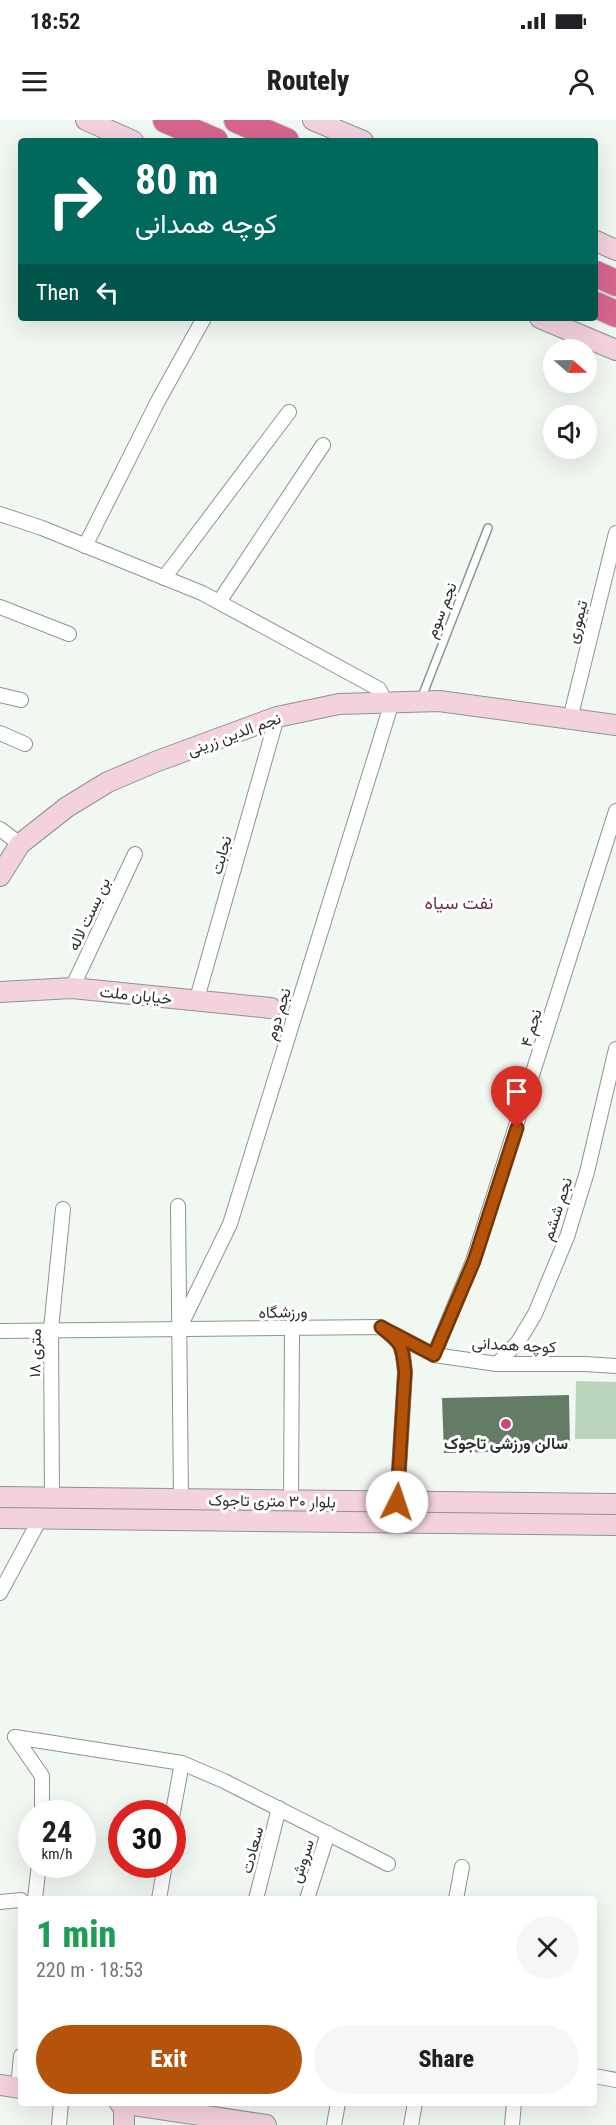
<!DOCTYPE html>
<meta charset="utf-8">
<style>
body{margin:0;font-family:"Roboto Condensed",Vazirmatn,sans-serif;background:#f6f6f6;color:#202124;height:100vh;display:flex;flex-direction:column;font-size:22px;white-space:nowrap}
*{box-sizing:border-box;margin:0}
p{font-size:20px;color:#757577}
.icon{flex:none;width:33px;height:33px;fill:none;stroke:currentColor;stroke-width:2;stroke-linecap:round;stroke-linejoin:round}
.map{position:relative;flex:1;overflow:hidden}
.panel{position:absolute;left:18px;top:1776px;width:579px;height:210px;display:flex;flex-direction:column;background:#fff;border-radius:6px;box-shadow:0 6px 24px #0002}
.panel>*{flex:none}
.hud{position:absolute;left:18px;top:18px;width:580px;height:183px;border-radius:6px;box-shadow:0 6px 24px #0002;background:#00695c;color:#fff;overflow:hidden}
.needle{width:39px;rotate:110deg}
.buttons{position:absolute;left:543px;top:219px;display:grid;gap:12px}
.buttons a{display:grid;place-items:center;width:54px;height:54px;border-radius:50%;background:#fff;box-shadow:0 6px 24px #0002;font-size:30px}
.speed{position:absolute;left:18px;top:1680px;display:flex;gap:12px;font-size:30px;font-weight:700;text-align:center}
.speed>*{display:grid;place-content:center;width:78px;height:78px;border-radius:50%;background:#fff;box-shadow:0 6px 24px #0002;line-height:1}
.speed small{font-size:15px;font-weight:400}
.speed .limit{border:9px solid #d22;background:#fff;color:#111}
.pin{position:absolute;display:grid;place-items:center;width:51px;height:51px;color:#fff;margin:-62px -26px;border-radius:50% 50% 50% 0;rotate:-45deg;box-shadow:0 0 6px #0007}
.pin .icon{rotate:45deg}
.me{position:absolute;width:66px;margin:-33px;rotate:4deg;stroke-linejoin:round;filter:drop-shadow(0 0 4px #0008)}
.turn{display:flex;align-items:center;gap:21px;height:126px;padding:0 18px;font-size:27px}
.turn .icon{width:78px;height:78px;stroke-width:2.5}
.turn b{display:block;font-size:42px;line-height:51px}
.then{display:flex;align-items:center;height:57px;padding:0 18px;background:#0003;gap:12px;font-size:22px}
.round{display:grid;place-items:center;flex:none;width:63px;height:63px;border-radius:32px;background:#f6f6f6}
.overview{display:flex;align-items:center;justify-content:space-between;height:102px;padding:0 18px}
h1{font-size:36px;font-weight:800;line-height:45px;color:#1e9e55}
.action{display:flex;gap:12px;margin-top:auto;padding:12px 18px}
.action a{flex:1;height:69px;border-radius:36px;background:#b45309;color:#fff;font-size:24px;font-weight:800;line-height:69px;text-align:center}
.action a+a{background:#f6f6f6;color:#202124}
.status{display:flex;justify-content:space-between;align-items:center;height:42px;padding:0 30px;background:#fff;direction:ltr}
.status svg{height:16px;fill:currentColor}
header{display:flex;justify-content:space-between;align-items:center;height:78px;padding:0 18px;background:#fff;font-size:27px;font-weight:800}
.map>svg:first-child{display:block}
.water{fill:#bbd4bc}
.building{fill:#647b65}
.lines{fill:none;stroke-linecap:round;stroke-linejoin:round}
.lane-casing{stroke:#8e948e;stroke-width:10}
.street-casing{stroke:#8e948e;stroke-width:16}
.secondary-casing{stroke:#8e948e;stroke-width:22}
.highway-casing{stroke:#d1d1d1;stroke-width:28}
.lane{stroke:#fff;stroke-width:7}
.street{stroke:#fff;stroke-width:14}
.secondary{stroke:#f3d1dd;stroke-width:20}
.highway{stroke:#d7668e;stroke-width:26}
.route-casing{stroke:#753606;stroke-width:15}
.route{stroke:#b45309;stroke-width:10}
.poi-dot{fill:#cf447c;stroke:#fff;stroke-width:2}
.labels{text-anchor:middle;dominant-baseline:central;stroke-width:6;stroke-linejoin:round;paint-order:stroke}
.street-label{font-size:16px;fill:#2e302e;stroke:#fff}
.poi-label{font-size:16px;font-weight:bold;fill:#2e302e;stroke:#fff}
.neighbourhood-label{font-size:18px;fill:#722e46;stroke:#fff}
</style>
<div class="status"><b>18:52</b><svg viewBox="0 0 49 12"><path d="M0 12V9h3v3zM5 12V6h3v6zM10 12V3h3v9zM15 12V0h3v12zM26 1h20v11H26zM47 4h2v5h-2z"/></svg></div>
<header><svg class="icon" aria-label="menu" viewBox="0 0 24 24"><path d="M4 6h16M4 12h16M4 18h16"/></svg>Routely<svg class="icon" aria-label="person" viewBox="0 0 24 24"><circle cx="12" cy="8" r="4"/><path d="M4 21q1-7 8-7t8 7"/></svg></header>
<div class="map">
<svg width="616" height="2005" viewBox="0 0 616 2005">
<rect width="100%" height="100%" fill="#f1f7f1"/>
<!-- water -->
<polygon class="water" points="576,1261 616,1262 616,1319 575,1319"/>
<!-- building -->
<polygon class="building" points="569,1275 570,1330 444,1333 442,1278"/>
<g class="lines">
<defs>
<polyline id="lane" points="421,579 488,408"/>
<g id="street">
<polyline points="0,394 42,408 202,473 379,569 386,583"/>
<polyline points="85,426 158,281 204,198"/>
<polyline points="164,458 289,292"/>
<polyline points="219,482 323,325"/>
<polyline points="0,487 69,514"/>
<polyline points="0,575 21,580"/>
<polyline points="570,599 616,413"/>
<polyline points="0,613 25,624"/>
<polyline points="0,709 20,724"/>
<polyline points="72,868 135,734"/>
<polyline points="196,882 277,597"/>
<polyline points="178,1086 181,1379"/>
<polyline points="179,1209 230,1104 392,582"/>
<path d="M 0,1211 L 381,1207 C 403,1224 402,1225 405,1252 L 397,1382"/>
<polyline points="394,1214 434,1235 497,1244 585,1244 616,1246"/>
<polyline points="434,1235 473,1141 616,691"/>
<polyline points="497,1244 518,1222 535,1194 567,1117 587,1052 616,929"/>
<polyline points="52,1378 51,1209 63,1089"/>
<polyline points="291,1381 292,1208"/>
<polyline points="0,1473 40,1399"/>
<polyline points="15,1617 182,1643 224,1661 388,1744"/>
<polyline points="15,1617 42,1656 42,1694"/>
<polyline points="172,1697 182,1643"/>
<polyline points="35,1779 39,1744"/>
<polyline points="159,1779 165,1744"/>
<polyline points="256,1779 279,1688"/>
<polyline points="307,1779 328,1713"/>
<polyline points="456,1779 462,1747"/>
<polyline points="0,1782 21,1780"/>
<polyline points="594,1956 616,1960"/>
<polyline points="18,1968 21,1936"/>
<polyline points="59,2005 61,1983"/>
<polyline points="334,2005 338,1983"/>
<polyline points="411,2005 415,1983"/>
<polyline points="512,2005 514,1983"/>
</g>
<g id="secondary">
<polyline points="86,0 133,21"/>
<polyline points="313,0 363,21"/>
<polyline points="596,121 616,130"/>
<polyline points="540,198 616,230"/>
<polyline points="0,756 20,724 67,687 108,662 155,642 277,597 339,584 439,581 616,605"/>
<polyline points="0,872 72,868 271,888"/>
<polyline points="0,1377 616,1384"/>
<polyline points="0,1398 616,1405"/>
<polyline points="0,1965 21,1968"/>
<polyline points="120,1983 266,2005"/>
<polyline points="124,2005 124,1984"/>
</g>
<g id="highway">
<polyline points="166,0 215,21"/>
<polyline points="237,0 286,21"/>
<polyline points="596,154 616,163"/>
<polyline points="596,185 616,194"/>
</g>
</defs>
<!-- lane casing -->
<use href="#lane" class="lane-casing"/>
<!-- street casing -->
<use href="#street" class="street-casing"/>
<!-- secondary casing -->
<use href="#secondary" class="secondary-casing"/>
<!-- highway casing -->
<use href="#highway" class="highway-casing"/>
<!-- lane -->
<use href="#lane" class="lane"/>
<!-- street -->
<use href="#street" class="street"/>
<!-- secondary -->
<use href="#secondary" class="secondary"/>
<!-- highway -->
<use href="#highway" class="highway"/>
</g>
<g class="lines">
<defs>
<path id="route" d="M 397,1382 L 405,1252 C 402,1225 403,1224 381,1207 L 434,1235 L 474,1141 L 517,1008"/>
</defs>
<!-- route casing -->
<use href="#route" class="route-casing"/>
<!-- route -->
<use href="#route" class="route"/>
</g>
<!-- markers -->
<circle class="poi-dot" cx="506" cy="1304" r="6"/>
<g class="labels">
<!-- street labels -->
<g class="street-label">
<text transform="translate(441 490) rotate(-68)">نجم سوم</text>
<text transform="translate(577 502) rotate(-76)">تیموری</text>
<text transform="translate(234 614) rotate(-20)">نجم الدین زرینی</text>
<text transform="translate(221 735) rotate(-74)">نجابت</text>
<text transform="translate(89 794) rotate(-65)">بن بست لاله</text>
<text transform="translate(136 875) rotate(6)">خیابان ملت</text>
<text transform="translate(278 894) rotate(-73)">نجم دوم</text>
<text transform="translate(531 908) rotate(-73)">نجم ۴</text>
<text transform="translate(557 1089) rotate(-72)">نجم ششم</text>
<text transform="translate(283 1192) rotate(-1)">ورزشگاه</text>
<text transform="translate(514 1225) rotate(3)">کوچه همدانی</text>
<text transform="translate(35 1233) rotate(-89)">۱۸ متری</text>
<text transform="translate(272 1381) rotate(1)">بلوار ۳۰ متری تاجوک</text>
<text transform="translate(252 1730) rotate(-75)">سعادت</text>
<text transform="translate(302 1741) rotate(-72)">سروش</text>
</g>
<!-- poi labels -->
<g class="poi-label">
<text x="506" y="1323">سالن ورزشی تاجوک</text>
</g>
<!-- neighbourhood labels -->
<g class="neighbourhood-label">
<text x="459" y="782">نفت سیاه</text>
</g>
</g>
</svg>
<div class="buttons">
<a><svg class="needle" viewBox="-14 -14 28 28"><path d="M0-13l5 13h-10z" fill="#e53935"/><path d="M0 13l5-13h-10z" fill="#757577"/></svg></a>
<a><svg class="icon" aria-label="sound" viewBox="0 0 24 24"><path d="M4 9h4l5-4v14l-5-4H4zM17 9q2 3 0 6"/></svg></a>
</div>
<div class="speed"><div>24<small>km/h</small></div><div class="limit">30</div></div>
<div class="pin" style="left:517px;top:1008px;background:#d93025"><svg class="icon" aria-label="arrive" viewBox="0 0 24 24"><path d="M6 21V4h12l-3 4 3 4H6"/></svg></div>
<svg class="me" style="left:397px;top:1382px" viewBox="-20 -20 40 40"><circle r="19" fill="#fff"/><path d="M0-13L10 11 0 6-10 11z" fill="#b45309"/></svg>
<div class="hud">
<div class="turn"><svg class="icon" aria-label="right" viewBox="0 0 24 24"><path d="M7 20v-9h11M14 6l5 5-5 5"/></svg><div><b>80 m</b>کوچه همدانی</div></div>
<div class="then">Then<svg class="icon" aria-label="left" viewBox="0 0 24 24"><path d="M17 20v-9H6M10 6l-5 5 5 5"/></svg></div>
</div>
<section class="panel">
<div class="overview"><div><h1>1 min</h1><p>220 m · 18:53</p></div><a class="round"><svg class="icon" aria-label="close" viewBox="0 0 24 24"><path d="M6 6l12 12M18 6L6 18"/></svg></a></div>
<div class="action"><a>Exit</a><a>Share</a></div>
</section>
</div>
